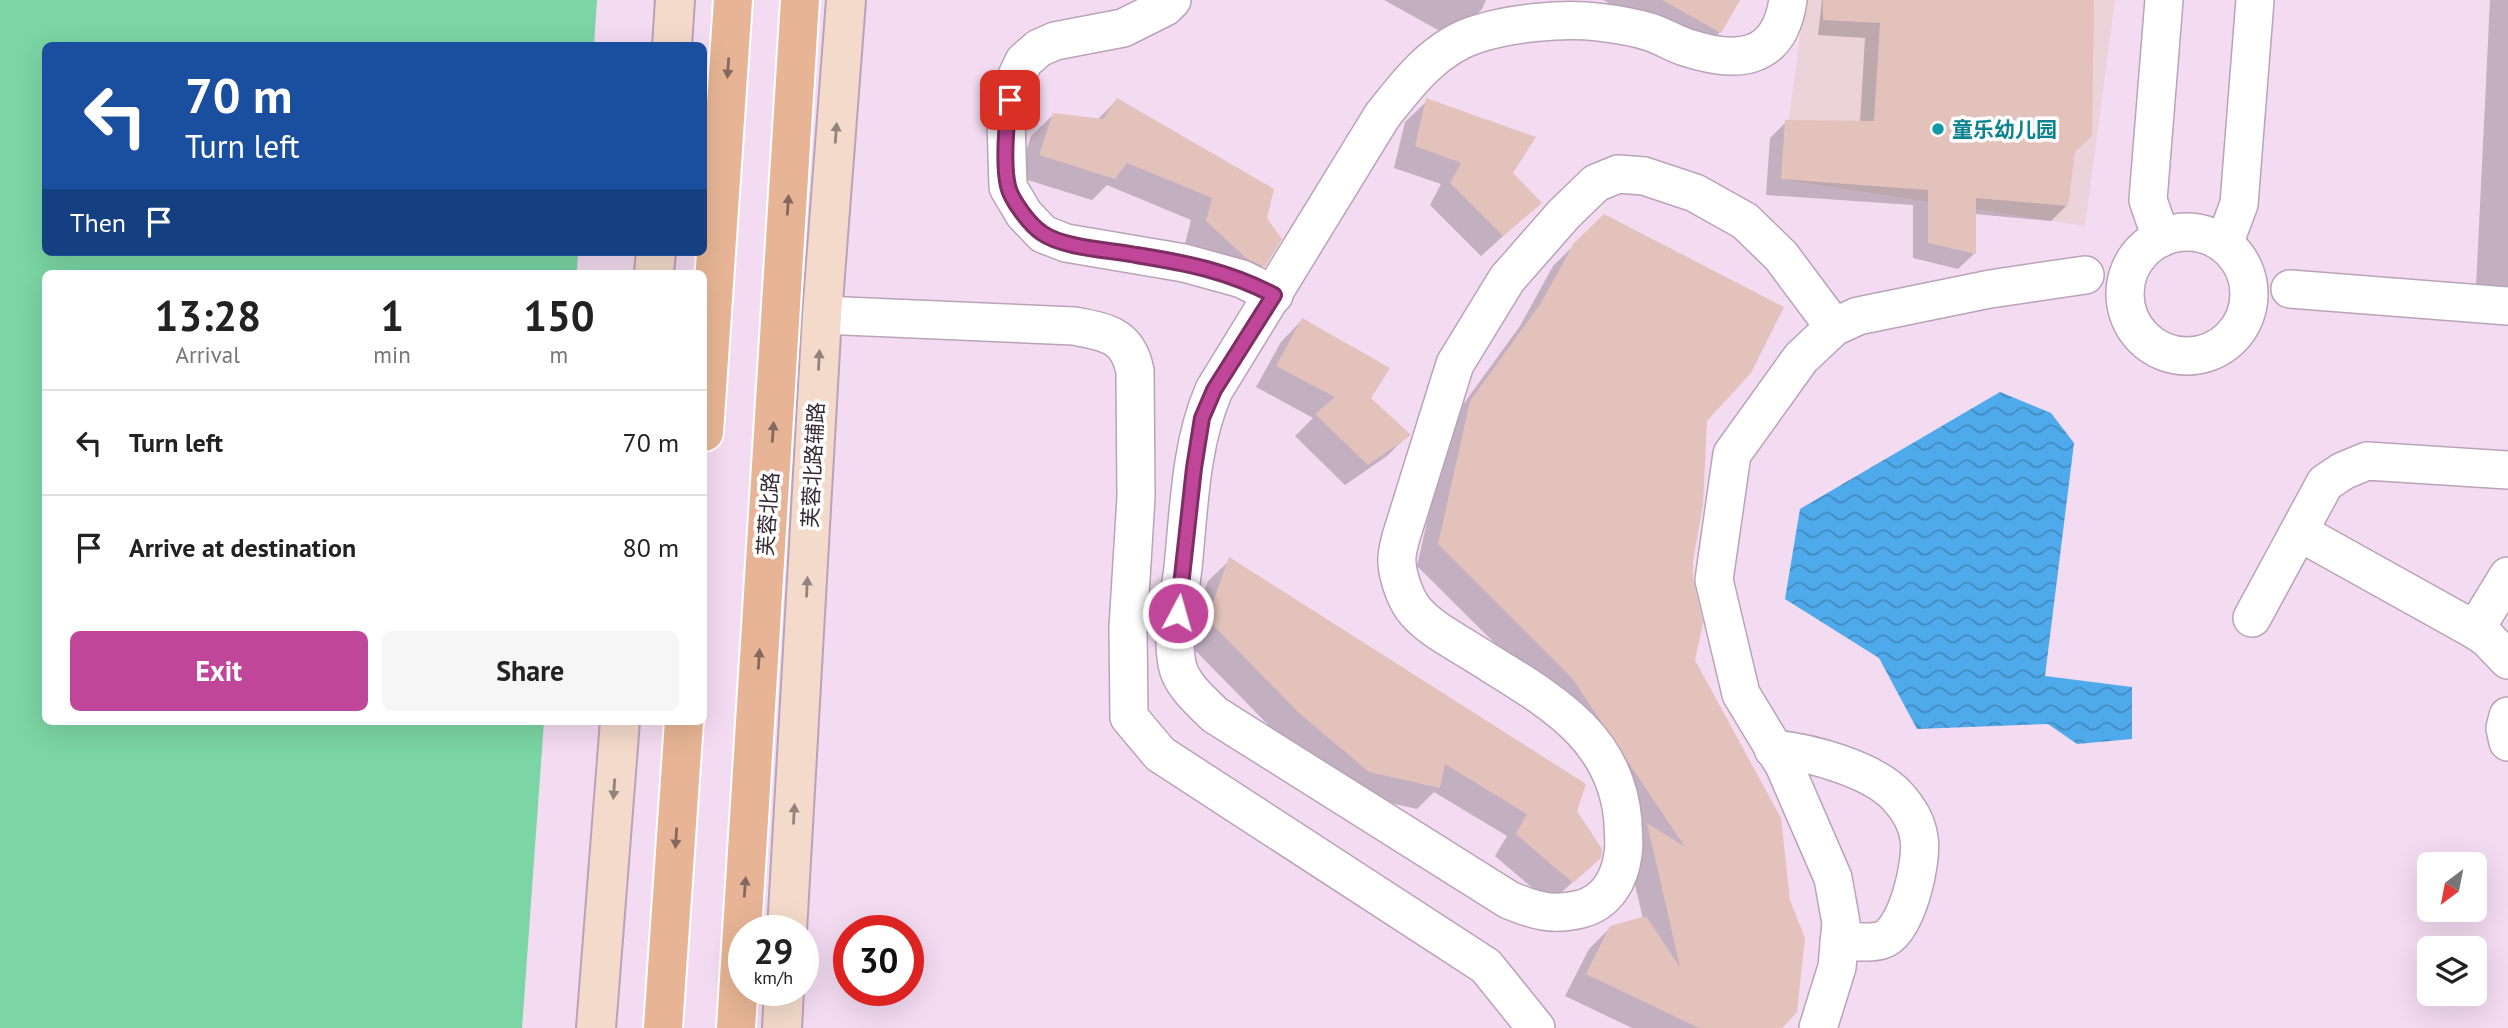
<!DOCTYPE html>
<meta charset="utf-8">
<style>
body{margin:0;font-family:"PT Sans","Noto Sans SC",sans-serif;background:#f6f6f6;color:#222;height:100vh;display:flex;flex-direction:column;font-size:26px;white-space:nowrap}
*{box-sizing:border-box;margin:0}
p{font-size:23px;color:#767676}
.icon{flex:none;width:38px;height:38px;fill:none;stroke:currentColor;stroke-width:2;stroke-linecap:round;stroke-linejoin:round}
.map{position:relative;flex:1;overflow:hidden}
.details{position:absolute;left:42px;top:270px;width:665px;height:455px;display:flex;flex-direction:column;background:#fff;border-radius:10px;box-shadow:0 7px 28px #0002}
.details>*{flex:none}
.banner{position:absolute;left:42px;top:42px;width:665px;height:214px;border-radius:10px;box-shadow:0 7px 28px #0002;background:#1a4fa0;color:#fff;overflow:hidden}
.needle{width:46px;rotate:212deg}
.tools{position:absolute;left:2417px;top:852px;display:grid;gap:14px}
.tools a{display:grid;place-items:center;width:70px;height:70px;border-radius:10px;background:#fff;box-shadow:0 7px 28px #0002;font-size:35px}
.speed{position:absolute;left:728px;top:915px;display:flex;gap:14px;font-size:35px;font-weight:700;text-align:center}
.speed>*{display:grid;place-content:center;width:91px;height:91px;border-radius:50%;background:#fff;box-shadow:0 7px 28px #0002;line-height:1}
.speed small{font-size:18px;font-weight:400}
.speed .limit{border:10px solid #d22;background:#fff;color:#111}
.pin{position:absolute;display:grid;place-items:center;width:60px;height:60px;color:#fff;margin:-30px;border-radius:14px;box-shadow:0 4px 10px #0006}
.me{position:absolute;width:77px;margin:-38px;rotate:6deg;stroke-linejoin:round;filter:drop-shadow(0 0 5px #0008)}
.turn{display:flex;align-items:center;gap:24px;height:147px;padding:0 28px;font-size:32px}
.turn .icon{width:91px;height:91px;stroke-width:2.5}
.turn b{display:block;font-size:49px;line-height:60px}
.then{display:flex;align-items:center;height:66px;padding:0 28px;background:#0003;gap:14px;font-size:26px}
.eta{display:flex;justify-content:space-evenly;align-items:center;height:119px;text-align:center}
.eta b{font-size:42px;font-weight:700;line-height:49px}
.button{display:flex;gap:14px;margin-top:auto;padding:14px 28px}
.button a{flex:1;height:80px;border-radius:10px;background:#c04699;color:#fff;font-size:28px;font-weight:700;line-height:80px;text-align:center}
.button a+a{background:#f6f6f6;color:#222}
ul{padding:0;list-style:none}
li{display:flex;align-items:center;gap:21px;height:105px;padding:0 28px;border-top:2px solid #e0e0e0}
li div{flex:1}
li b{display:block;font-size:26px}
li em{font-style:normal}
.map>svg:first-child{display:block}
.education{fill:#ecd2d9}
.green{fill:#7bd5a4}
.water{fill:url(#water-waves)}
.shadow{fill:#0003}
.building{fill:#e4c2bc}
.lines{fill:none;stroke-linecap:round;stroke-linejoin:round}
.minor-casing{stroke:#baa3b9;stroke-width:40}
.secondary-casing{stroke:#baa3b9;stroke-width:42}
.primary-casing{stroke:#fff;stroke-width:42}
.minor{stroke:#fff;stroke-width:37}
.secondary{stroke:#f3daca;stroke-width:38}
.primary{stroke:#e7b595;stroke-width:38}
.oneway{fill:#856960}
.oneway2{fill:#94827f}
.route-casing{stroke:#7d2e63;stroke-width:18}
.route{stroke:#c04699;stroke-width:12}
.culture-dot{fill:#0f9aa8;stroke:#fff;stroke-width:2.5}
.labels{text-anchor:middle;dominant-baseline:central;stroke-width:7;stroke-linejoin:round;paint-order:stroke}
.culture-label{font-size:21px;font-weight:bold;fill:#0d838f;stroke:#fff;text-anchor:start}
.street-label{font-size:21px;fill:#342b34;stroke:#fff}
</style>
<div class="map">
<svg width="2508" height="1028" viewBox="0 0 2508 1028">
<defs>
<pattern id="water-waves" width="16" height="10" patternUnits="userSpaceOnUse" patternTransform="scale(1.75)"><rect width="16" height="10" fill="#4faaec"/><path d="M0 5q4-4 8 0t8 0" fill="none" stroke="#428bc0"/></pattern>
</defs>
<rect width="100%" height="100%" fill="#f3dbf1"/>
<!-- education -->
<polygon class="education" points="1805,0 2115,0 2085,226 1781,179"/>
<!-- green -->
<polygon class="green" points="0,0 597,0 594,45 46,46 46,252 578,252 577,273 46,273 46,721 544,721 522,1028 0,1028"/>
<!-- water -->
<polygon class="water" points="2000,392 2051,413 2074,443 2045,676 2132,687 2132,739 2077,744 2048,724 1917,729 1879,658 1785,599 1800,509"/>
<!-- shadow -->
<g class="shadow">
<polygon points="1384,0 1486,0 1482,9 1460,31 1447,35"/>
<polygon points="1603,0 1738,0 1720,32 1699,54"/>
<polygon points="1822,0 2092,0 2067,205 2051,221 1974,214 1974,254 1958,269 1913,258 1913,205 1766,195 1770,138 1786,122 1860,122 1865,38 1818,35"/>
<polygon points="2490,0 2508,0 2508,288 2476,287"/>
<polygon points="1117,100 1265,218 1263,266 1242,287 1226,280 1185,244 1191,220 1107,185 1092,200 1018,177 1031,136 1053,115 1097,120"/>
<polygon points="1427,101 1511,173 1540,203 1481,256 1430,205 1441,184 1394,168 1405,122"/>
<polygon points="1604,216 1705,420 1692,561 1693,660 1779,1028 1632,1028 1565,996 1589,949 1611,927 1643,919 1626,846 1640,832 1551,699 1417,566 1449,424 1520,326 1553,266"/>
<polygon points="1302,320 1369,398 1408,435 1387,456 1345,485 1295,436 1313,418 1256,387 1281,342"/>
<polygon points="1230,560 1575,812 1599,858 1550,903 1495,856 1507,836 1434,792 1417,809 1347,793 1278,735 1186,641 1208,581"/>
</g>
<!-- building -->
<g class="building">
<polygon points="1662,0 1740,0 1721,33"/>
<polygon points="1823,0 2094,0 2092,136 2075,152 2068,206 1976,198 1976,254 1928,243 1928,190 1781,179 1785,120 1874,121 1880,23 1823,20"/>
<polygon points="1117,98 1274,189 1267,218 1282,239 1265,267 1247,259 1206,221 1212,198 1127,163 1115,179 1039,155 1053,113 1103,119"/>
<polygon points="1426,98 1536,137 1513,173 1542,203 1503,236 1450,183 1461,163 1415,146"/>
<polygon points="1604,214 1784,307 1751,373 1707,421 1703,505 1693,561 1693,578 1703,623 1695,660 1781,818 1790,900 1805,938 1797,1012 1782,1028 1699,1028 1586,974 1610,926 1646,916 1680,967 1647,823 1685,847 1572,678 1438,544 1470,401 1541,303 1574,243"/>
<polygon points="1302,318 1390,368 1371,398 1411,435 1368,465 1315,414 1335,397 1276,366"/>
<polygon points="1229,557 1586,784 1577,811 1602,849 1601,858 1573,883 1516,834 1527,814 1445,764 1440,788 1369,772 1299,713 1207,619"/>
</g>
<g class="lines">
<defs>
<g id="minor">
<polyline points="1172,0 1165,7 1123,28 1055,41 1039,48 1024,61 1015,80 1006,120 1008,187 1024,214 1043,234 1066,243 1184,263 1242,279 1274,295"/>
<path d="M 1788,0 C 1779,62 1736,64 1685,47 C 1673,43 1662,36 1650,32 C 1634,27 1615,24 1598,22 C 1562,18 1511,23 1477,34 C 1435,47 1408,83 1382,116 L 1214,390 C 1190,445 1189,509 1183,568 C 1179,599 1171,633 1177,664 C 1181,685 1201,701 1215,715 L 1509,900 C 1536,911 1552,916 1581,909 C 1607,902 1620,879 1623,854 C 1625,844 1623,833 1623,822 C 1616,731 1541,696 1472,652 C 1453,640 1431,629 1416,612 C 1406,601 1398,578 1397,563 C 1396,555 1399,545 1401,537 L 1455,364 L 1507,279 L 1564,214 L 1596,183 L 1618,174 L 1644,176 L 1695,193 L 1745,221 L 1781,256 L 1834,327"/>
<circle cx="2187" cy="294" r="62"/>
<polyline points="2161,238 2148,200 2164,0"/>
<polyline points="2224,244 2239,204 2255,0"/>
<polyline points="2290,289 2508,306"/>
<path d="M 822,315 L 1074,326 C 1106,332 1128,335 1135,371 L 1136,497 L 1128,628 L 1129,717 L 1160,754 L 1486,966 L 1536,1028"/>
<polyline points="2299,532 2475,630 2487,638 2508,660"/>
<polyline points="2252,618 2325,483 2343,471 2367,461 2508,470"/>
<polyline points="2475,630 2508,576"/>
<polyline points="2508,716 2505,728 2508,742"/>
<path d="M 1773,749 C 1809,752 1872,769 1897,796 C 1908,808 1917,822 1919,838 C 1923,861 1907,932 1882,940 C 1870,944 1852,941 1839,941"/>
<polyline points="1818,1028 1837,967 1841,923 1833,878 1784,765 1741,694 1714,580 1732,454 1801,358 1834,327 1858,316 1990,289 2085,275"/>
</g>
<g id="secondary">
<polyline points="672,46 675,0"/>
<polyline points="654,273 656,252"/>
<polyline points="787,931 822,315 846,0"/>
<polyline points="596,1028 620,721"/>
<polyline points="782,1028 784,990"/>
</g>
<g id="primary">
<polyline points="704,432 733,0"/>
<polyline points="663,1028 684,721"/>
<polyline points="736,1028 800,0"/>
</g>
</defs>
<!-- minor casing -->
<use href="#minor" class="minor-casing"/>
<!-- secondary casing -->
<use href="#secondary" class="secondary-casing"/>
<!-- primary casing -->
<use href="#primary" class="primary-casing"/>
<!-- minor -->
<use href="#minor" class="minor"/>
<!-- secondary -->
<use href="#secondary" class="secondary"/>
<!-- primary -->
<use href="#primary" class="primary"/>
</g>
<!-- one-way arrows -->
<defs><path id="oneway-solid" d="M-6-.8H1V-3.2L6.5 0L1 3.2V.8H-6Z" transform="scale(1.75)"/></defs>
<g class="oneway">
<use href="#oneway-solid" transform="translate(728 68) rotate(94)"/>
<use href="#oneway-solid" transform="translate(788 205) rotate(-86)"/>
<use href="#oneway-solid" transform="translate(773 432) rotate(-86)"/>
<use href="#oneway-solid" transform="translate(759 659) rotate(-86)"/>
<use href="#oneway-solid" transform="translate(676 838) rotate(94)"/>
<use href="#oneway-solid" transform="translate(745 887) rotate(-86)"/>
</g>
<g class="oneway2">
<use href="#oneway-solid" transform="translate(836 133) rotate(-86)"/>
<use href="#oneway-solid" transform="translate(819 360) rotate(-87)"/>
<use href="#oneway-solid" transform="translate(807 587) rotate(-87)"/>
<use href="#oneway-solid" transform="translate(614 789) rotate(94)"/>
<use href="#oneway-solid" transform="translate(794 814) rotate(-87)"/>
</g>
<g class="lines">
<defs>
<path id="route" d="M 1010,100 C 1006,121 1003,165 1008,186 C 1011,200 1030,225 1042,233 C 1063,248 1110,250 1136,255 C 1187,263 1227,271 1274,295 L 1214,390 L 1202,418 L 1194,468 L 1178,613"/>
</defs>
<!-- route casing -->
<use href="#route" class="route-casing"/>
<!-- route -->
<use href="#route" class="route"/>
</g>
<!-- markers -->
<circle class="culture-dot" cx="1938" cy="129" r="7"/>
<g class="labels">
<!-- culture labels -->
<g class="culture-label">
<text x="1952" y="129">童乐幼儿园</text>
</g>
<!-- street labels -->
<g class="street-label">
<text transform="translate(813 465) rotate(-87)">芙蓉北路辅路</text>
<text transform="translate(768 514) rotate(-86)">芙蓉北路</text>
</g>
</g>
</svg>
<div class="tools">
<a><svg class="needle" viewBox="-14 -14 28 28"><path d="M0-13l5 13h-10z" fill="#e53935"/><path d="M0 13l5-13h-10z" fill="#767676"/></svg></a>
<a><svg class="icon" aria-label="layers" viewBox="0 0 24 24"><path d="M12 4l9 5-9 5-9-5zM3 14l9 5 9-5"/></svg></a>
</div>
<div class="speed"><div>29<small>km/h</small></div><div class="limit">30</div></div>
<div class="pin" style="left:1010px;top:100px;background:#d93025"><svg class="icon" aria-label="arrive" viewBox="0 0 24 24"><path d="M6 21V4h12l-3 4 3 4H6"/></svg></div>
<svg class="me" style="left:1178px;top:613px" viewBox="-20 -20 40 40"><circle r="17" fill="#c04699" stroke="#fff" stroke-width="3"/><path d="M0-11L8 9 0 5-8 9z" fill="#fff"/></svg>
<div class="banner">
<div class="turn"><svg class="icon" aria-label="left" viewBox="0 0 24 24"><path d="M17 20v-9H6M10 6l-5 5 5 5"/></svg><div><b>70 m</b>Turn left</div></div>
<div class="then">Then<svg class="icon" aria-label="arrive" viewBox="0 0 24 24"><path d="M6 21V4h12l-3 4 3 4H6"/></svg></div>
</div>
<section class="details">
<div class="eta">
<div><b>13:28</b><p>Arrival</p></div>
<div><b>1</b><p>min</p></div>
<div><b>150</b><p>m</p></div>
</div>
<ul>
<li><svg class="icon" aria-label="left" viewBox="0 0 24 24"><path d="M17 20v-9H6M10 6l-5 5 5 5"/></svg><div><b>Turn left</b></div><em>70 m</em></li>
<li><svg class="icon" aria-label="arrive" viewBox="0 0 24 24"><path d="M6 21V4h12l-3 4 3 4H6"/></svg><div><b>Arrive at destination</b></div><em>80 m</em></li>
</ul>
<div class="button"><a>Exit</a><a>Share</a></div>
</section>
</div>
